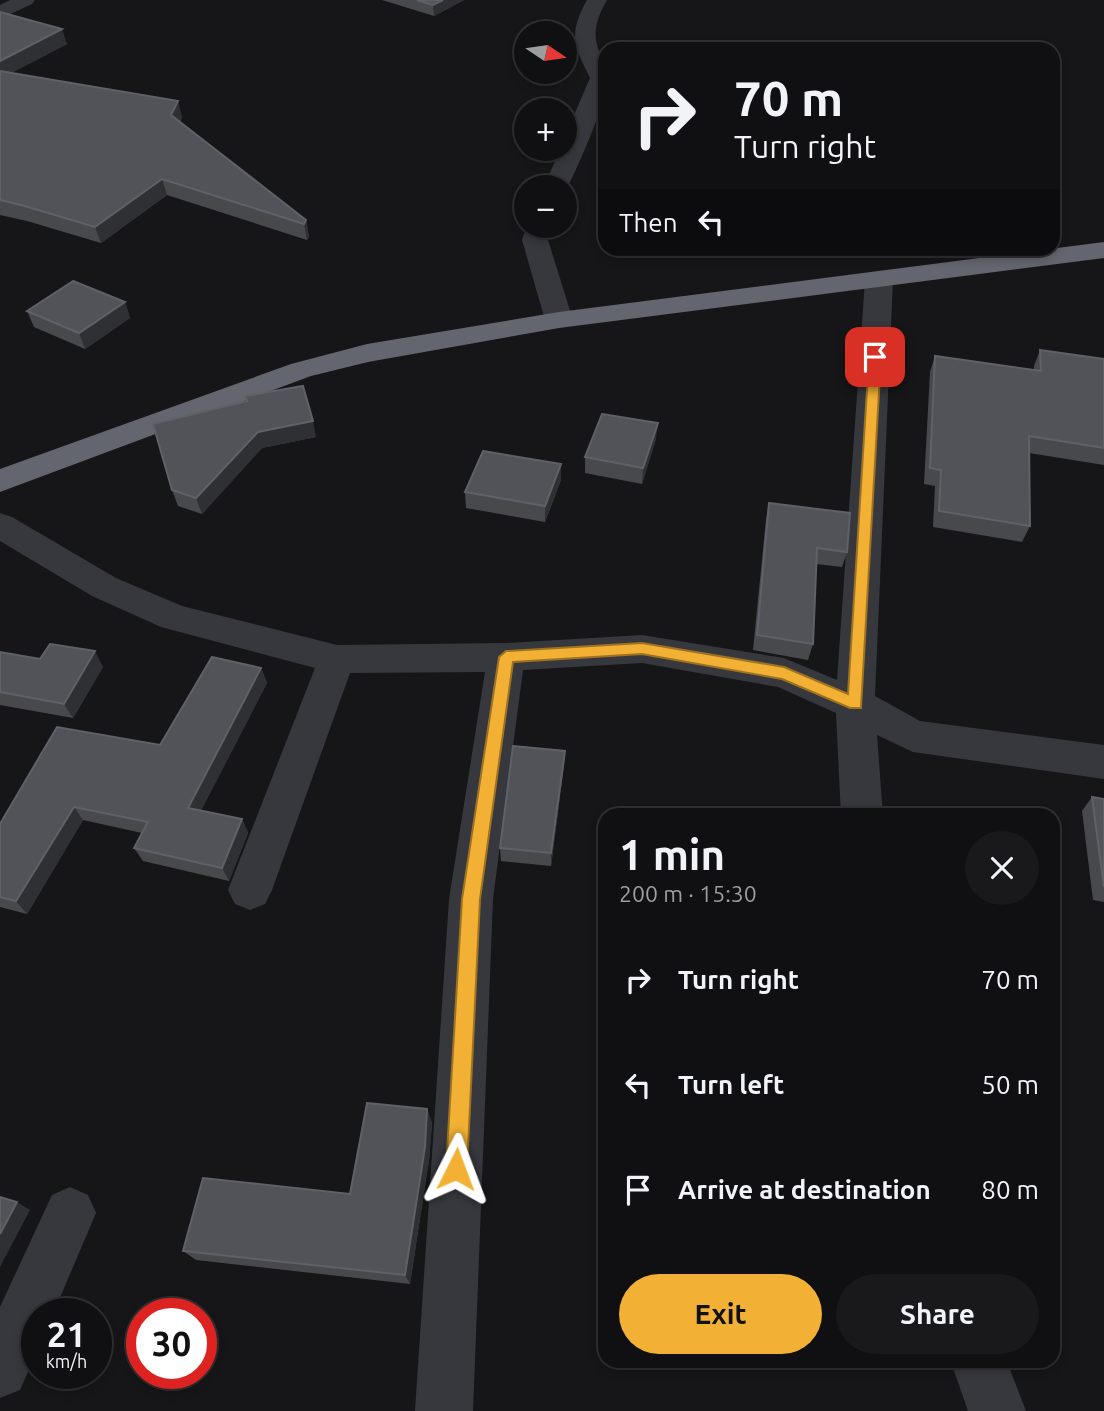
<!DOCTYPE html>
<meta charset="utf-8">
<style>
body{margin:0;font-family:Ubuntu,sans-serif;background:#19191b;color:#f1f3f6;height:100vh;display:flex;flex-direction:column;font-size:26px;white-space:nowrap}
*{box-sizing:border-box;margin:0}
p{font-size:23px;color:#9c9d9f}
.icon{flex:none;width:38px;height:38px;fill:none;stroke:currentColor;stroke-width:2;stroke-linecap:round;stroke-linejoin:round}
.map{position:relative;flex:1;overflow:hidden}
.panel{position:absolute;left:598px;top:808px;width:462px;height:560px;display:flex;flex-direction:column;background:#101012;border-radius:21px;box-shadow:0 4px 10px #0003,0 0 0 2px #303032}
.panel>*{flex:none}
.guide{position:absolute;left:598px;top:42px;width:462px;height:214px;border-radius:21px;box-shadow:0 4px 10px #0003,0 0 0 2px #303032;background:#101012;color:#f1f3f6;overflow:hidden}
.needle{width:46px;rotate:103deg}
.controls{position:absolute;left:514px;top:21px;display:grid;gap:14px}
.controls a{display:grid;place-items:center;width:63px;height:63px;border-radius:50%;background:#101012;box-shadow:0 4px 10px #0003,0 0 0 2px #303032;font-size:35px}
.speed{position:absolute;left:21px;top:1298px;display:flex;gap:14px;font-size:35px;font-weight:700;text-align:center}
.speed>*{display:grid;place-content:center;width:91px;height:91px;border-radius:50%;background:#101012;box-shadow:0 4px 10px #0003,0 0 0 2px #303032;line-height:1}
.speed small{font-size:18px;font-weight:400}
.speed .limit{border:10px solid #d22;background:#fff;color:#111}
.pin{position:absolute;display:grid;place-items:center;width:60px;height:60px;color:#fff;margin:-30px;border-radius:14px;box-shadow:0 4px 10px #0006}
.me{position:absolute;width:77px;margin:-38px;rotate:3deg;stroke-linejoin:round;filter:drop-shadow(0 0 5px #0008)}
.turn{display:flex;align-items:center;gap:24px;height:147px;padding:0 21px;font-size:32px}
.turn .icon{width:91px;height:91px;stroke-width:2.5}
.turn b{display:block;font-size:49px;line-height:60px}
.then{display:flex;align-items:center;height:66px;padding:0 21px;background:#0003;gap:14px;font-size:26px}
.round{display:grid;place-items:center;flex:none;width:74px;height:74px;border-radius:37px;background:#19191b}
.overview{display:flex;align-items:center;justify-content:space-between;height:119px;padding:0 21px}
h1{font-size:42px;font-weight:600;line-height:52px}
.action{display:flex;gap:14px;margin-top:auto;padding:14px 21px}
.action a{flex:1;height:80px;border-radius:42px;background:#f2b134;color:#111;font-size:28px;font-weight:600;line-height:80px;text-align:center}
.action a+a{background:#19191b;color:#f1f3f6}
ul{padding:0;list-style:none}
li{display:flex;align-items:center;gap:21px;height:105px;padding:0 21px}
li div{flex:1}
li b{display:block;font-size:26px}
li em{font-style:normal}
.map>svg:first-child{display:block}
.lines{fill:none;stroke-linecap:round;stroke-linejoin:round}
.street{fill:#37383d;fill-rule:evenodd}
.highway{fill:#63666e;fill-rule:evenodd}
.wall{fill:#47494d}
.shaded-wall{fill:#2f3033}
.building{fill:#525359;stroke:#5f6168;stroke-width:2}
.route{fill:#f2b134;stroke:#9d7322;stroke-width:2}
</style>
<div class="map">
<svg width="1104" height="1411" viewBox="0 0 1104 1411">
<rect width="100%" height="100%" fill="#161618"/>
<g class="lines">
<!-- street -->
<g class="street">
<polygon points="10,0 35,0 32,4 0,19 0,5"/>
<path d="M 587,0 L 607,0 C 582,44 606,46 606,89 C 605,104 574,178 565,191 L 565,187 L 544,187 L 560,149 L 565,149 L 565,136 L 590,78 C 574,45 568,34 587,0 Z"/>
<polygon points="527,226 553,226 548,240 573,320 569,326 559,328 549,326 545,320 522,240"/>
<polygon points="879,272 889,274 893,280 875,696 920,721 1104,745 1104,779 913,752 877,735 883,816 841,816 836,713 778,687 642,663 523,670 493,899 473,1411 415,1411 449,899 485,672 350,673 272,890 265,904 250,910 235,904 228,890 315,668 161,627 92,596 0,541 0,513 12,517 116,578 182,606 337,645 506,643 642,635 784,658 837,680 865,280 869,274"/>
<polygon points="70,1187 88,1195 96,1213 53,1314 37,1314 37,1351 20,1390 0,1398 0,1307 52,1195"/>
<polygon points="951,1362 1007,1362 1026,1411 968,1411"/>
</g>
<!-- highway -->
<polygon class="highway" points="1104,242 1104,258 559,328 368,362 311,376 0,492 0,469 291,364 367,344 559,312"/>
</g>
<!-- wall -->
<g class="wall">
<polygon points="382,0 464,0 434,16"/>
<polygon points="0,12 67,44 11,73 182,117 180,122 306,220 309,237 307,240 167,195 101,243 27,221 0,215"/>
<polygon points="125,302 130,318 85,349 34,327 27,311"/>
<polygon points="1040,350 1104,359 1104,465 1029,453 1030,526 1022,542 933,527 935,486 924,484 930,372 935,356 1034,370 1034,366"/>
<polygon points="153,424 316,437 262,448 202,514 178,506 172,490"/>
<polygon points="656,439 642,484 585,473 585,457"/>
<polygon points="561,480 545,522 466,508 465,492"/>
<polygon points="769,503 847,552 842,567 816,564 813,644 808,660 753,650 766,519"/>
<polygon points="0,652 40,659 103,667 73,718 0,705"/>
<polygon points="261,668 267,683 201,810 242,819 248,833 229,881 143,861 134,848 142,833 83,820 27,914 0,907 0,824 160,745"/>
<polygon points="565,751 564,765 551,866 501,861 500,848"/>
<polygon points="1092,797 1104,799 1104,902 1093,900 1082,811"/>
<polygon points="427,1109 432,1123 429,1160 410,1284 196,1260 183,1251 350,1194"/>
</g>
<!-- shaded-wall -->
<g class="shaded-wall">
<polygon points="443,0 464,0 434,16 433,5"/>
<polygon points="62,29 67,44 0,79 0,61"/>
<polygon points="178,101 182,117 175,130 171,115"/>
<polygon points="162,179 167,195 101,243 95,227"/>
<polygon points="306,220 309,237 307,240 304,224"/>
<polygon points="125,302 130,318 85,349 79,333"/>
<polygon points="313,421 316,437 262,448 202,514 196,498 258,432"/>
<polygon points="658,423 656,439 642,484 643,468"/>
<polygon points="561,464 561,480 545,522 545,506"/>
<polygon points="95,651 103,667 73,718 64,704"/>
<polygon points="261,668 267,683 196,821 188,808"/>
<polygon points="565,751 564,765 551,866 551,853"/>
<polygon points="74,807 83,820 27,914 16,901"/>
<polygon points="242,819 248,833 229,881 222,868"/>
<polygon points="427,1109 432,1123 429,1160 410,1284 405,1275"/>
<polygon points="17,1202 30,1210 0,1267 0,1234"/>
</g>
<!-- building -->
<g class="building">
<polygon points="417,0 443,0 433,5"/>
<polygon points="0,12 62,29 0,61"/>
<polygon points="0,71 178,101 171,115 306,220 304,224 162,179 95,227 21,205 0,200"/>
<polygon points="73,281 125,302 79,333 27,311"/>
<polygon points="1040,350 1104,359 1104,448 1029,436 1030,526 939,511 941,470 930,468 935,356 1041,371"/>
<polygon points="303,386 313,421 258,432 196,498 172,490 153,424 247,401 246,396"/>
<polygon points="602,414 658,423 643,468 585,457"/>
<polygon points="483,451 561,464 545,506 465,492"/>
<polygon points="769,503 850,513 847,552 817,548 813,644 757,635"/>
<polygon points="50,644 95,651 64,704 0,692 0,652 40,659"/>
<polygon points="212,657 261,668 188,808 242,819 222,868 134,848 148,822 74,807 16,901 0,897 0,824 57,727 160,745"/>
<polygon points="513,746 565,751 551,853 500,848"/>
<polygon points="1092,797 1104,799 1104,887"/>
<polygon points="367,1103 427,1109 425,1147 405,1275 183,1251 203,1178 350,1194"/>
<polygon points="0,1197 17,1202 0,1234"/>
</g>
<!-- route -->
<polygon class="route" points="875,353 881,357 861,708 850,708 782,679 642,654 513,662 480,899 467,1169 464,1176 456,1179 449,1176 446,1169 462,899 499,657 506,651 642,643 784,667 848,694 869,357"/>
</svg>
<div class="controls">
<a><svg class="needle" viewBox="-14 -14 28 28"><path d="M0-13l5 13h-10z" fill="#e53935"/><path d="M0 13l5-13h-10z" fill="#9c9d9f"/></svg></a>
<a>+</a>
<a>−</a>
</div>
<div class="speed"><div>21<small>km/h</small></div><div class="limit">30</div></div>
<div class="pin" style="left:875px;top:357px;background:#d93025"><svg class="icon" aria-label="arrive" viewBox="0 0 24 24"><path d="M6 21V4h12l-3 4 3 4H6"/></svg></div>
<svg class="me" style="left:456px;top:1169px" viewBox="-20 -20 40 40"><path d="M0-17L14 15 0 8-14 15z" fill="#f2b134" stroke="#fff" stroke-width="4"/></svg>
<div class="guide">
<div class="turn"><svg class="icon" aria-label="right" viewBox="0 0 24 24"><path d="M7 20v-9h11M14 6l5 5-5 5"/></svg><div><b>70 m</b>Turn right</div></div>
<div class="then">Then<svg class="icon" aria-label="left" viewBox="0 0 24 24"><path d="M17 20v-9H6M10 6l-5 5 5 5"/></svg></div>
</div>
<section class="panel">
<div class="overview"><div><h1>1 min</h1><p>200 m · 15:30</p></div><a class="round"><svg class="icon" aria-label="close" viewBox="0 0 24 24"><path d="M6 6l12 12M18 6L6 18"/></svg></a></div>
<ul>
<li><svg class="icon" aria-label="right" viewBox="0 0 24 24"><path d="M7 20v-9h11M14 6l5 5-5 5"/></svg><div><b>Turn right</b></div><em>70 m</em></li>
<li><svg class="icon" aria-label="left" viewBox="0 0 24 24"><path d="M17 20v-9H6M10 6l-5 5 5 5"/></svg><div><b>Turn left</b></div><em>50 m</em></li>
<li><svg class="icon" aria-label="arrive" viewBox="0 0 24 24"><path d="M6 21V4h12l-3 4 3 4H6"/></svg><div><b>Arrive at destination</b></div><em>80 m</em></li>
</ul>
<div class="action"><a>Exit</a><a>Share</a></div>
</section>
</div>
